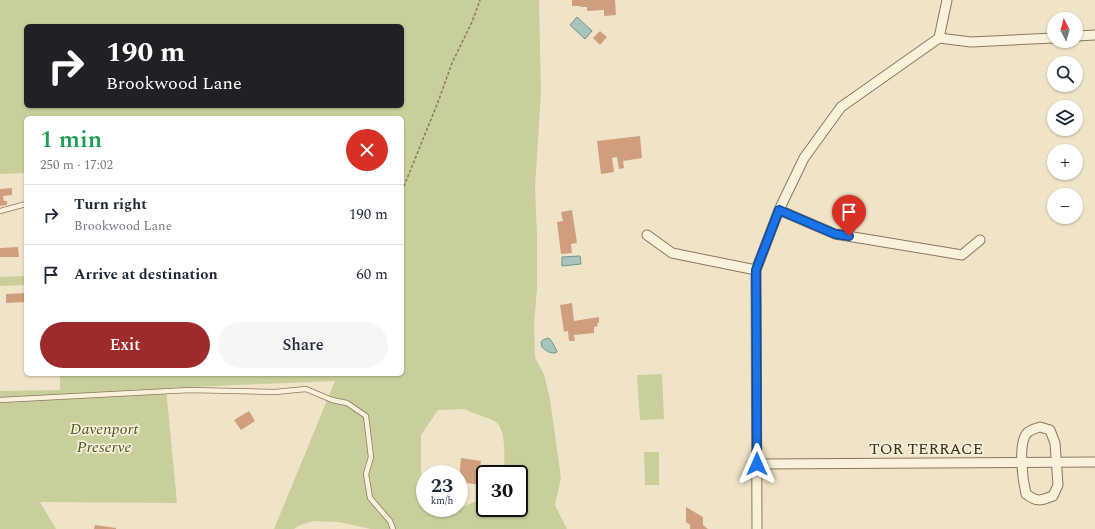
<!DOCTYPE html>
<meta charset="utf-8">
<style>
body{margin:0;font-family:Spectral,serif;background:#f6f6f7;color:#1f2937;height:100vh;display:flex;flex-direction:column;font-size:15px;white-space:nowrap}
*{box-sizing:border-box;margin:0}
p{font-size:13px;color:#747a83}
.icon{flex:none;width:22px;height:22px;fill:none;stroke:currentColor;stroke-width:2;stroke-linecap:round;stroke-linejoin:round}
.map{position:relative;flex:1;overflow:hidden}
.sheet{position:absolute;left:24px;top:116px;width:380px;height:260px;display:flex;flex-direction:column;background:#fff;border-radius:6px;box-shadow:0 1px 3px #0004}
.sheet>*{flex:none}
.banner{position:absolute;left:24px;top:24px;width:380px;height:84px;border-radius:6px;box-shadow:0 1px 3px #0004;background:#202124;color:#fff;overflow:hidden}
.needle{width:26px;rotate:354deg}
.buttons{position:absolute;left:1047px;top:12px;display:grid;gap:8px}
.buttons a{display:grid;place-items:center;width:36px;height:36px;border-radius:50%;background:#fff;box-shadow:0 1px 3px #0004;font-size:20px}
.speed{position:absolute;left:416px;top:465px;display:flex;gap:8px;font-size:20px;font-weight:700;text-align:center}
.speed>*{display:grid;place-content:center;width:52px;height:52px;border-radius:50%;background:#fff;box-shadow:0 1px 3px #0004;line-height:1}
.speed small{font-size:10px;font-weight:400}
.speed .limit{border:2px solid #111;border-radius:6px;background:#fff;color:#111}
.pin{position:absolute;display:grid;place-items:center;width:34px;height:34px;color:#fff;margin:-41px -17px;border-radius:50% 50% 50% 0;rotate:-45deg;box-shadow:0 0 4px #0007}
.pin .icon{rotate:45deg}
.me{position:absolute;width:44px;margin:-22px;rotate:0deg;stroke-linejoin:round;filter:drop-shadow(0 0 3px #0008)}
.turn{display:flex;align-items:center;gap:14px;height:84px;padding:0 16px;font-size:18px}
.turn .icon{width:52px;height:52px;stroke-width:2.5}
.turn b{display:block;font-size:28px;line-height:34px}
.round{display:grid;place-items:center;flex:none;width:42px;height:42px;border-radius:21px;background:#f6f6f7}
.headline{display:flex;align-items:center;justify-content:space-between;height:68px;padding:0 16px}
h1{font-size:24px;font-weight:600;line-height:30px;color:#1e9e55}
.action{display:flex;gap:8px;margin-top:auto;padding:8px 16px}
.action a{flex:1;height:46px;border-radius:24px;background:#9e2a2b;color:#fff;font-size:16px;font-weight:600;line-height:46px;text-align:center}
.action a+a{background:#f6f6f7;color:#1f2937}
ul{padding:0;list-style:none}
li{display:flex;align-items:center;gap:12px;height:60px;padding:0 16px;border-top:1px solid #e0e1e3}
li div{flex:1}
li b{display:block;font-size:15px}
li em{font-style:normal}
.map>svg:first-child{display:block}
.green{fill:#c9cf9b;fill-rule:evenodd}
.water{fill:#a9c4bc;stroke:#6f938a}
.building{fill:#cf9f7d}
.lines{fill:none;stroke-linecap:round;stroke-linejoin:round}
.service-casing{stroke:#8d765c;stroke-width:6}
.minor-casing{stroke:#8d765c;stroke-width:11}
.path{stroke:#8d765c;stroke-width:1.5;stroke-dasharray:3 2;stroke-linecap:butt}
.service{stroke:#faf1dc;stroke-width:4.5}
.minor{stroke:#faf1dc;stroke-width:9}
.route-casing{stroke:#114b97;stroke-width:10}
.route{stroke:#1a73e8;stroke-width:7}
.labels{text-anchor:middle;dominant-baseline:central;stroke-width:3.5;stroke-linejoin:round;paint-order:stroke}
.park-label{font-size:16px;font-style:italic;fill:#4d5a26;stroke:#f7eed8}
.street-label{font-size:16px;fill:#3d2e20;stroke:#f7eed8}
</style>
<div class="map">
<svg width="1095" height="529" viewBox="0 0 1095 529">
<rect width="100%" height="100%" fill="#f0e4c8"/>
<!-- green -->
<g class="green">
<path d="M 0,0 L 539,0 L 541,92 L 535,187 L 537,234 L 537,289 L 534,324 L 535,358 L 544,374 L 550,399 L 561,478 L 555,505 L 567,529 L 371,529 L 339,522 L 313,521 L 298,526 L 294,529 L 274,529 L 335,381 L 166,388 L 177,503 L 40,502 L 56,529 L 0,529 L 0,391 L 60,390 L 60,374 L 402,374 L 402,118 L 26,118 L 26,173 L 0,174 ZM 26,26 L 402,26 L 402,106 L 26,106 ZM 464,409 C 472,413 490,418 496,422 C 507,431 504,461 504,474 L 519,474 L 519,508 L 485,508 L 485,499 L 481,499 L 442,516 L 431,508 L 425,508 L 425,497 L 422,485 L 421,470 L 421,435 L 438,410 Z"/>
<polygon points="26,276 26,285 0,286 0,277"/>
<polygon points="662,374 664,419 640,420 637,375"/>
<polygon points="644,452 659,452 659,485 645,485"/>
</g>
<!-- water -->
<g class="water">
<polygon points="577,17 592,31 585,39 570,25"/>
<polygon points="580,256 581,264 562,266 562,257"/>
<path d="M 548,338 L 550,339 C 552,342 556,348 557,352 C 552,355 546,351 542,347 L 541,342 L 543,340 Z"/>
</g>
<!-- building -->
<g class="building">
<polygon points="572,0 615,0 616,15 604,16 604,10 587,11 587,7 581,7 580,6 572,6"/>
<polygon points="600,31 607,37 600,45 593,38"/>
<polygon points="640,136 642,158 623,161 624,168 619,169 617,157 612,158 614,172 601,174 597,141"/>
<polygon points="12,188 12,195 3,196 4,201 7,201 7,205 0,206 0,189"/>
<polygon points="572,210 577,243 571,244 572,253 561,254 557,222 563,221 561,212"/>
<polygon points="18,247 19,257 0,257 0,248"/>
<polygon points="26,293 26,302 6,303 6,294"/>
<polygon points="572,303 574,321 599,317 599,323 597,323 598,326 594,327 594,333 574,335 575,341 569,341 568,331 564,332 560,305"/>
<polygon points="249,411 255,421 241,430 234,420"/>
<polygon points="461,458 481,461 479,473 483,474 482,485 459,482"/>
<polygon points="686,507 703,517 703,525 708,529 690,529 690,525 686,522"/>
<polygon points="95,525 116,528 116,529 94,529"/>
</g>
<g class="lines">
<defs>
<g id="service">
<polyline points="0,211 26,204"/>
<polyline points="0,400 190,390 275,392 306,389 332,400 347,403 366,416 371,457 366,474 370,498 390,521 393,529"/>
</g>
<g id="minor">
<polyline points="1076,36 1095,35"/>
<polyline points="939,38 971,42 1054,38"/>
<polyline points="779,210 835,234 962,255 980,240"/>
<polyline points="647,235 672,253 756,270"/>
<path d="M 1040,427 L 1050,430 L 1055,443 L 1058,485 L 1053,496 C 1040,501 1037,502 1026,494 C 1023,481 1017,442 1028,432 C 1031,430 1036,428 1040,427 Z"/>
<polyline points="757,464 1095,462"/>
<polyline points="757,529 756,270 779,210 804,158 841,107 939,38 947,0"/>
</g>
</defs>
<!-- service casing -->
<use href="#service" class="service-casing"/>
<!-- minor casing -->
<use href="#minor" class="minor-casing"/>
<!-- path -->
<polyline class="path" points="402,191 438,102 452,63 472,22 480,0"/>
<!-- service -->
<use href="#service" class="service"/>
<!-- minor -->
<use href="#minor" class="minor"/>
</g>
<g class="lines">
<defs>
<polyline id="route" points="757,464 756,270 779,210 835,234 849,236"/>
</defs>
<!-- route casing -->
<use href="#route" class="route-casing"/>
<!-- route -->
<use href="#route" class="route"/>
</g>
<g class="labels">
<!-- park labels -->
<g class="park-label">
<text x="104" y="429">Davenport<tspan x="104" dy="18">Preserve</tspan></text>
</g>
<!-- street labels -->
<g class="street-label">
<text x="926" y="449">TOR TERRACE</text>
</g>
</g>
</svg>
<div class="buttons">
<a><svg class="needle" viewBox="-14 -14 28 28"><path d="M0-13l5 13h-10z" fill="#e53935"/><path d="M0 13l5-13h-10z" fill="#747a83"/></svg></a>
<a><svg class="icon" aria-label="search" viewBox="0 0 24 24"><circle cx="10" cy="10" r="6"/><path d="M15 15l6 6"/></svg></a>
<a><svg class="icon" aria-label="layers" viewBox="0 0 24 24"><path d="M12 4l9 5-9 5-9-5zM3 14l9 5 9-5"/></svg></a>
<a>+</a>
<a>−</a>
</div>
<div class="speed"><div>23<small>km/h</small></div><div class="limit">30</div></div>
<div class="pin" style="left:849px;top:236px;background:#d93025"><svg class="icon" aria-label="arrive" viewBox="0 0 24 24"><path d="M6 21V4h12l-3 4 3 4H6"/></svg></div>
<svg class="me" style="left:757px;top:464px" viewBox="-20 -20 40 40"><path d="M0-17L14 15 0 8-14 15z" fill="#1a73e8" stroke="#fff" stroke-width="4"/></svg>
<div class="banner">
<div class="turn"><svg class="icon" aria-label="right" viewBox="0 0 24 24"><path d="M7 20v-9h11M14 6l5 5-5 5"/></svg><div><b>190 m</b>Brookwood Lane</div></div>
</div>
<section class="sheet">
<div class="headline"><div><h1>1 min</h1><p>250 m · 17:02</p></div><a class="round" style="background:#d93025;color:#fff"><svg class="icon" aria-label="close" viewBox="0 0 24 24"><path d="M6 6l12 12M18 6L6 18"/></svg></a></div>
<ul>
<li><svg class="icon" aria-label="right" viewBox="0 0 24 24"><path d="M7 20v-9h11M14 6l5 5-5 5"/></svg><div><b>Turn right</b><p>Brookwood Lane</p></div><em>190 m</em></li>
<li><svg class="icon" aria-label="arrive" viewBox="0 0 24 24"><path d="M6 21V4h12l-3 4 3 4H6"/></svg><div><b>Arrive at destination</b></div><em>60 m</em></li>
</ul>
<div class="action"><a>Exit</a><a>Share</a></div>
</section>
</div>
